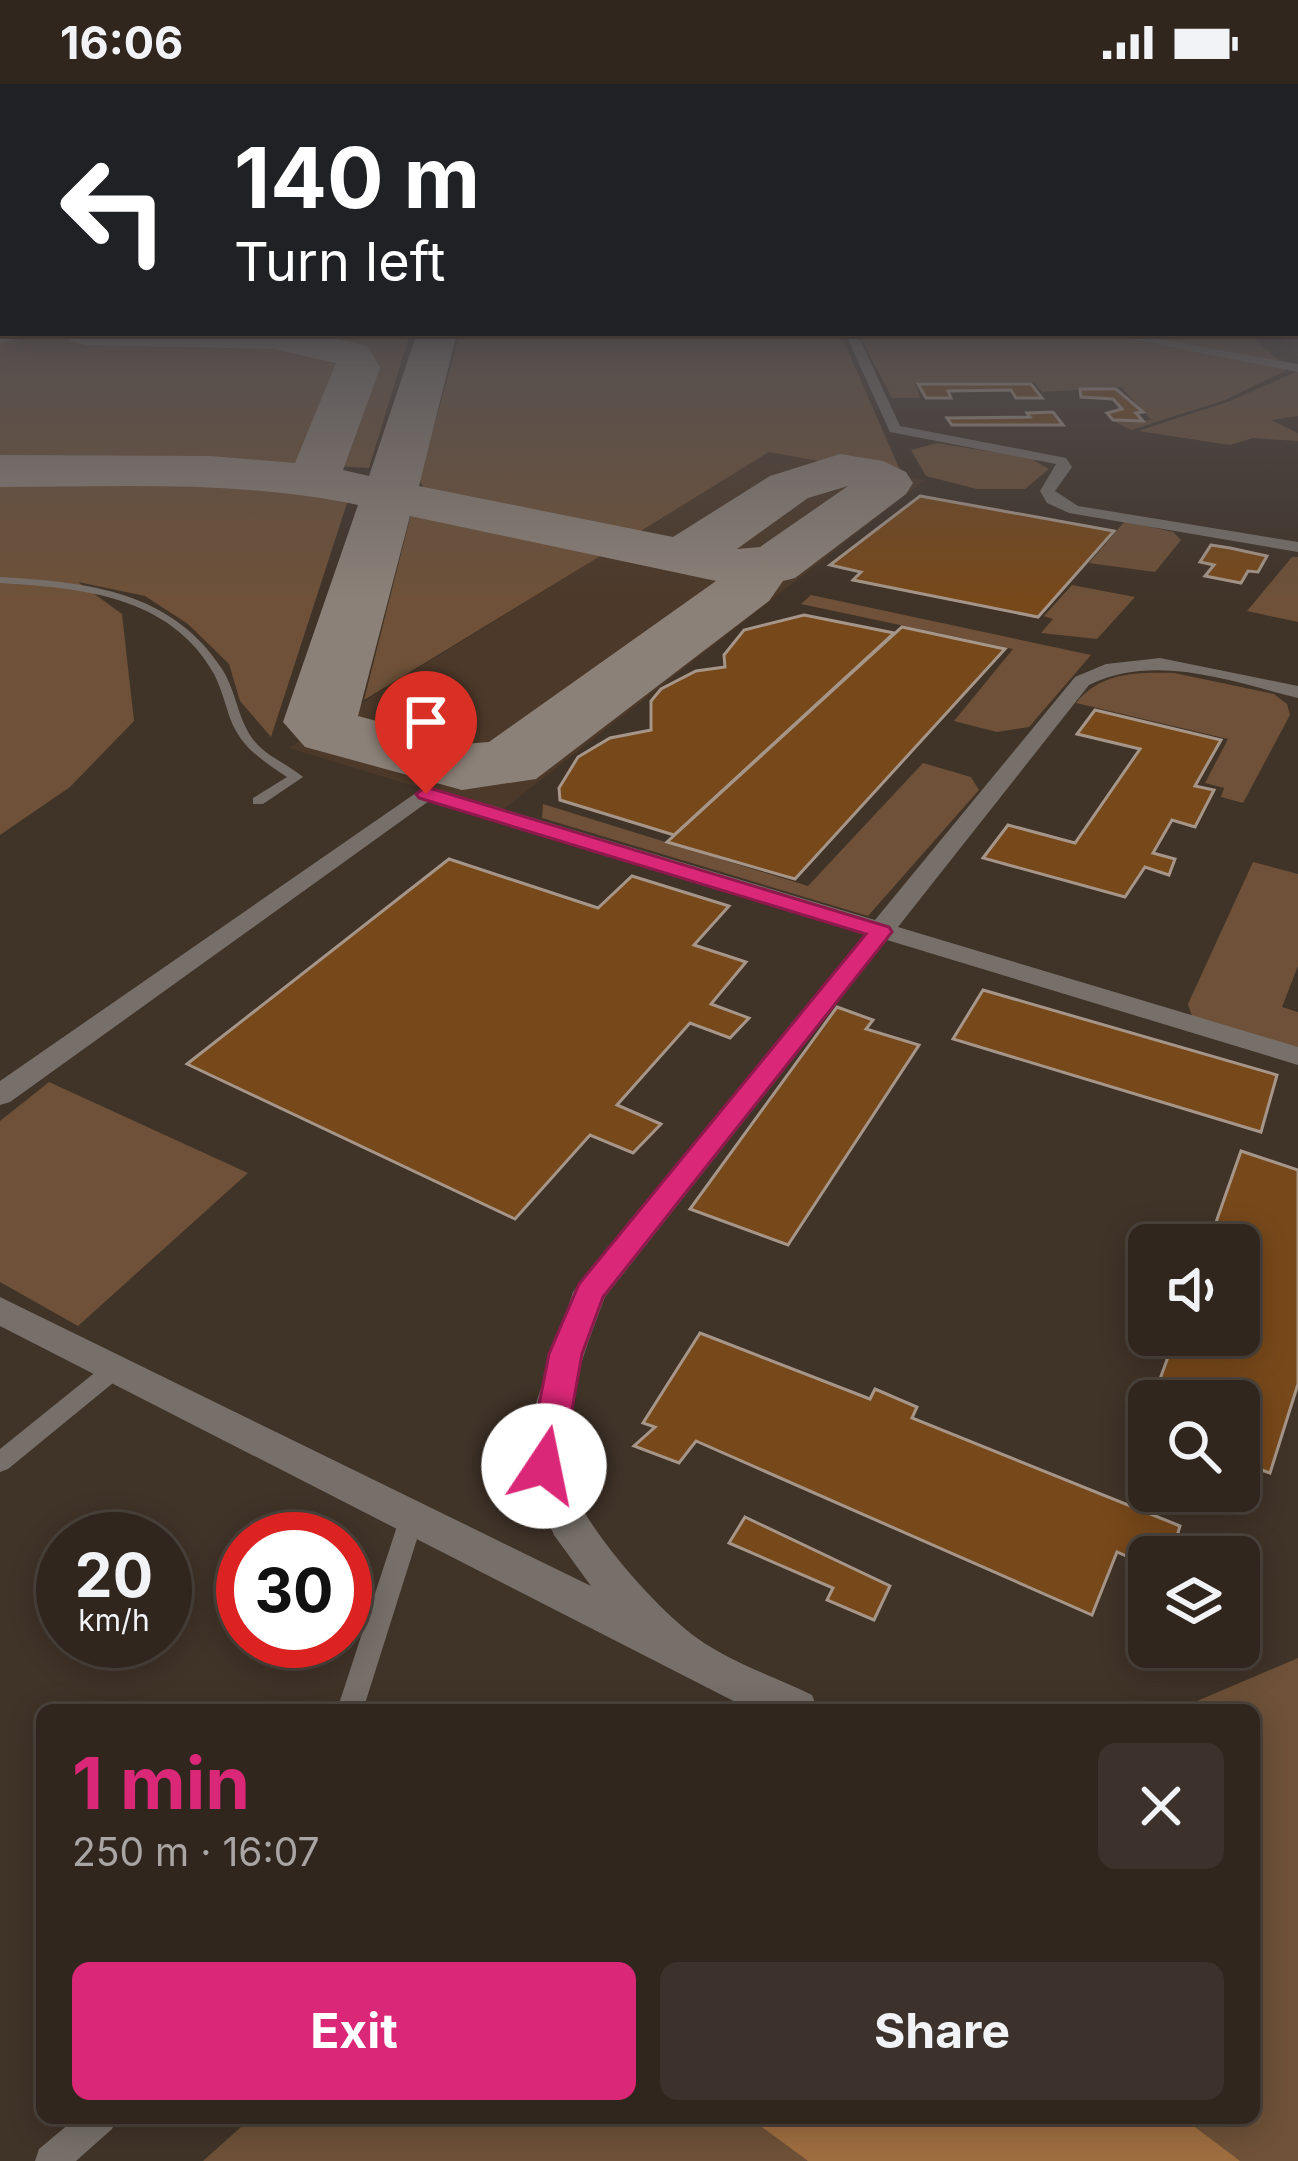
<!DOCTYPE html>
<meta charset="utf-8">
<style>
body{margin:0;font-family:Inter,sans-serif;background:#3c322b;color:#f1f3f6;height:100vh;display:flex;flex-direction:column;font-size:45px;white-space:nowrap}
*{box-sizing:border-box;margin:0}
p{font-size:39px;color:#a8a5a4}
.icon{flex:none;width:66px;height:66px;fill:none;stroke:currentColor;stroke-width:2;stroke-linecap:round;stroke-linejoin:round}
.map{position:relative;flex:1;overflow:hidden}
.drawer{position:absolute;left:36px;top:1620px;width:1224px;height:420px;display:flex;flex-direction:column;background:#30261e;border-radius:18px;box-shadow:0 6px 30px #0003,0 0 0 3px #4b433c}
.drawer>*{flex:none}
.hud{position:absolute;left:0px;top:0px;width:1299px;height:252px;box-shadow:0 6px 30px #0003,0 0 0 3px #4b433c;background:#202124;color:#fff;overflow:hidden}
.fabs{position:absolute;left:1128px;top:1140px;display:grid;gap:24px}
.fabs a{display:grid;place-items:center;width:132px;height:132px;border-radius:18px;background:#30261e;box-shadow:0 6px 30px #0003,0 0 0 3px #4b433c;font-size:60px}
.speed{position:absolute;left:36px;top:1428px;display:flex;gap:24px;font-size:60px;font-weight:700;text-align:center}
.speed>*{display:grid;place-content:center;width:156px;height:156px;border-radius:50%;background:#30261e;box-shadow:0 6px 30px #0003,0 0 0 3px #4b433c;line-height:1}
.speed small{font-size:30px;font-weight:400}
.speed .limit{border:18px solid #d22;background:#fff;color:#111}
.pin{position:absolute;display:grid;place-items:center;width:102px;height:102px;color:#fff;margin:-123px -51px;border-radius:50% 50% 50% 0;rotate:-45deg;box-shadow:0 0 12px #0007}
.pin .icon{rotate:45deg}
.me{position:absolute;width:132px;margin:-66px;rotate:11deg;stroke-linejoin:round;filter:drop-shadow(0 0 9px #0008)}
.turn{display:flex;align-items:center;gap:42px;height:252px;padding:0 36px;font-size:54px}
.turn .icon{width:156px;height:156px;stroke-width:2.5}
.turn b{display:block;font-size:84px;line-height:102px}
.round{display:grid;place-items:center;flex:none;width:126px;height:126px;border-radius:18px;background:#3c322b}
.summary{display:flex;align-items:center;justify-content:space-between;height:204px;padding:0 36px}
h1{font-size:72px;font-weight:700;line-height:90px;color:#db2777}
.button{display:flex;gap:24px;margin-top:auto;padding:24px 36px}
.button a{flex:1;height:138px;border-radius:18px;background:#db2777;color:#fff;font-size:48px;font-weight:700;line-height:138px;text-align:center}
.button a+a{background:#3c322b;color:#f1f3f6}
.status{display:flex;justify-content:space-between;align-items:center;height:84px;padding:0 60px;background:#30261e;direction:ltr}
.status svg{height:33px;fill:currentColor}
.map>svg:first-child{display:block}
.built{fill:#4c3929}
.green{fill:#6e5138}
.water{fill:#9e6d40}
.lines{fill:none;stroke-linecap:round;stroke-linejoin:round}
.taxiway{fill:#8c8178;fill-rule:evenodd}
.building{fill:#77481a;stroke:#a69689;stroke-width:3}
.lane{fill:#77706a;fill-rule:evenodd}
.street{fill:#77706a;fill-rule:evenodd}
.route{fill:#db2777;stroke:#8e194d;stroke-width:3}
</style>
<div class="status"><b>16:06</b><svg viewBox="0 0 49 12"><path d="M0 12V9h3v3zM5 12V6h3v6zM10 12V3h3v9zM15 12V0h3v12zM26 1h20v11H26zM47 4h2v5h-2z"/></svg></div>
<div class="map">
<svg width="1298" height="2077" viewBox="0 0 1298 2077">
<rect width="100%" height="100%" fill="#403328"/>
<!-- built -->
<polygon class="built" points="769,368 925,396 500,728 289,664"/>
<!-- green -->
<g class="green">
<polygon points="0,224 3,249 410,249 369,384 333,382 310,403 349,413 271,653 240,617 229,580 188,540 145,512 78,498 122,530 134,637 70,703 0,751"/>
<polygon points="460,249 840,249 900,386 885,389 769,368 636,450 425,405 419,396"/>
<polygon points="858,249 1094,249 1289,285 1225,316 1131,346 1115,338 1151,336 1121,303 1042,308 1034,298 915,298 920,314 892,314"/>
<polygon points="1117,249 1247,249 1283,280"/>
<polygon points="1298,287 1298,332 1271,336 1298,349 1298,357 1253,354 1230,361 1138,347 1230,317"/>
<polygon points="937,359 1030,374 1049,385 1025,405 977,405 926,392 911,366"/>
<polygon points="427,429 607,468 364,616 411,430"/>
<polygon points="1125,437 1173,448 1181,456 1155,488 1089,479"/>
<polygon points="1292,473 1298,473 1298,538 1247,527"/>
<polygon points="1072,501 1135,513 1097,555 1041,549 1053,535 1044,532"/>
<polygon points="811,511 1091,571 1029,643 997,648 954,637 1013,565 801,520"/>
<path d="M 1174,589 L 1274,610 L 1287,620 L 1290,631 L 1243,719 L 1221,713 L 1224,704 L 1205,699 L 1228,655 L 1076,619 C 1100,588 1138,588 1174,589 Z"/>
<polygon points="923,679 971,693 979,706 868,832 542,734 543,720 808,802"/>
<polygon points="1253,778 1298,790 1298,882 1282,923 1298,928 1298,964 1192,932 1188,920"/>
<polygon points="49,998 248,1089 78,1242 0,1198 0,1037"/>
<polygon points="1298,1574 1298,2077 203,2077 251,2034 1254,2034 1254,1626 1176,1626"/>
</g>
<!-- water -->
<polygon class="water" points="750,2034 1183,2034 1240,2077 808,2077"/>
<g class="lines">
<!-- taxiway -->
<g class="taxiway">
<polygon points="0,235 3,249 21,249 17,255 0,259"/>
<path d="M 65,249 L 311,249 L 368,262 L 380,284 L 343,386 L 369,392 L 417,249 L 457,249 L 419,402 L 673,453 L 770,392 L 840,370 L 883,377 L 906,388 L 913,399 L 906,410 L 795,494 L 783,497 L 769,517 L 536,695 L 462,706 L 305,663 L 283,638 L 358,421 C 241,396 119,403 0,403 L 0,371 L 211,372 L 295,379 L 336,279 L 275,265 L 85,261 L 71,257 ZM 848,402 L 760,463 L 737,465 L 808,414 ZM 410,432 L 716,497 L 489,658 L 463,660 L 358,632 Z"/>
</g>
</g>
<!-- building -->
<g class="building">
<polygon points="918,300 1031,300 1042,314 1016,314 1011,306 948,307 951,314 926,314"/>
<polygon points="1080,305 1116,305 1143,328 1136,329 1143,337 1113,336 1107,329 1122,325 1113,315 1081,313"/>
<polygon points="1053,328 1063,341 952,341 947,334 1030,333 1027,329"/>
<polygon points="920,412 1114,447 1038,533 853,496 861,488 830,481"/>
<polygon points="1211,461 1230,464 1267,472 1258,488 1248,487 1241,499 1205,492 1214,481 1200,478"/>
<polygon points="804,531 894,549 674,751 560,716 559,704 578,673 610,654 651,646 651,617 661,605 696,587 725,583 724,571 744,546"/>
<polygon points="902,543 1005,565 795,795 667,758"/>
<polygon points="1095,626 1221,656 1195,702 1214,706 1195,743 1172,736 1153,769 1175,775 1169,791 1145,783 1125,813 983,774 1008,741 1075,759 1140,665 1077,650"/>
<polygon points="449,775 598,824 632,792 729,822 694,861 746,878 711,920 749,934 730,954 690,939 617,1021 661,1040 633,1069 590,1051 515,1135 187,980"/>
<polygon points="983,906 1277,991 1261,1048 953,955"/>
<polygon points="837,923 873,936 866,945 919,961 788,1161 690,1125"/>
<polygon points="1241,1067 1298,1086 1298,1300 1270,1389 1239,1378 1239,1317 1152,1317 1176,1251 1239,1251 1239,1161 1208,1161"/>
<polygon points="700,1249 870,1315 875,1305 917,1323 912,1334 1180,1442 1171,1473 1149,1473 1149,1482 1117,1468 1092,1531 696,1357 679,1379 634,1362 655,1343 643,1339"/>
<polygon points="745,1433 890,1502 874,1536 827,1516 833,1504 729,1459"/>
</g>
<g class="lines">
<!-- lane -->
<g class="lane">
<path d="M 0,493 C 86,498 171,506 222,585 C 237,608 238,640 257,660 C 270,674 289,681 303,693 L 263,720 L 253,720 L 253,714 L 287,693 C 262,676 241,664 230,634 C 225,619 221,604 214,590 C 170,511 80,504 0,499 Z"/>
<polygon points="116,1275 124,1278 127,1284 124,1290 8,1385 0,1388 0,1365 108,1278"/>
<polygon points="412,1423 420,1426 424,1433 363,1626 337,1626 400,1433 404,1426"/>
<polygon points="76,2034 117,2034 112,2045 76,2077 35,2077 39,2065"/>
</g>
<!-- street -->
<g class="street">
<polygon points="845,249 857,249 900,342 1066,374 1072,383 1055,407 1078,422 1298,458 1298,468 1069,429 1047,419 1040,407 1056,380 890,348"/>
<polygon points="1100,249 1124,249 1298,280 1298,288"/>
<path d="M 1160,574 L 1298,602 L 1298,614 C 1229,597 1156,569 1089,601 L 898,843 L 1298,963 L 1298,981 L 887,856 L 605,1213 C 588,1258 558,1335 565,1382 C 572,1431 656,1525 697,1554 C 730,1578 775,1593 812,1611 L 818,1626 L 751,1626 L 0,1242 L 0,1213 L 591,1502 L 554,1451 L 527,1386 L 534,1325 L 573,1208 L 865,850 L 429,717 L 10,1018 L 0,1021 L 0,997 L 426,702 L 875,836 L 1075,593 L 1106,580 Z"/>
</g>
</g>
<!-- sky -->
<linearGradient id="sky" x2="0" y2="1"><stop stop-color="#231c16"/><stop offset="0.43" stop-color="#535053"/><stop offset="1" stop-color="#535053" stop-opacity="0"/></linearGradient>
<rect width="1298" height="515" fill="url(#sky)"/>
<!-- route -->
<polygon class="route" points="426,703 889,843 892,848 603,1213 582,1270 562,1382 557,1392 544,1397 532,1392 527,1382 549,1270 579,1200 866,850 419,714 416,710"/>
</svg>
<div class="fabs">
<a><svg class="icon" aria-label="sound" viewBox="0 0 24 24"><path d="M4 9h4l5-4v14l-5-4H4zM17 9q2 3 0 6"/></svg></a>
<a><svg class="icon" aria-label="search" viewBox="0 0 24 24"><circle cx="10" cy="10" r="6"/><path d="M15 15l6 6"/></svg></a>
<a><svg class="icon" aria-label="layers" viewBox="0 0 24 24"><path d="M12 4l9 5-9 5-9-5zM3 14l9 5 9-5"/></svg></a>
</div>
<div class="speed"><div>20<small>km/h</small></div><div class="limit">30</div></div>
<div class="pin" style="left:426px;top:710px;background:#d93025"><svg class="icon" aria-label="arrive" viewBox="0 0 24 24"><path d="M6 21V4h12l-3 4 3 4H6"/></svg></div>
<svg class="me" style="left:544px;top:1382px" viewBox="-20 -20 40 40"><circle r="19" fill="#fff"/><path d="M0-13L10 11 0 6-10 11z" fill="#db2777"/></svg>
<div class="hud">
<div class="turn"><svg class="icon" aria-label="left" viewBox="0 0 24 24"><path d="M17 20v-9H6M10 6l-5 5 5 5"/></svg><div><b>140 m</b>Turn left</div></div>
</div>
<section class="drawer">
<div class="summary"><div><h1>1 min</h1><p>250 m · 16:07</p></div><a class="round"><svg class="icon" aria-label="close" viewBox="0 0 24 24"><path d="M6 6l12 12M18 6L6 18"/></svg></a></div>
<div class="button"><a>Exit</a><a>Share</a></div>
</section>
</div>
